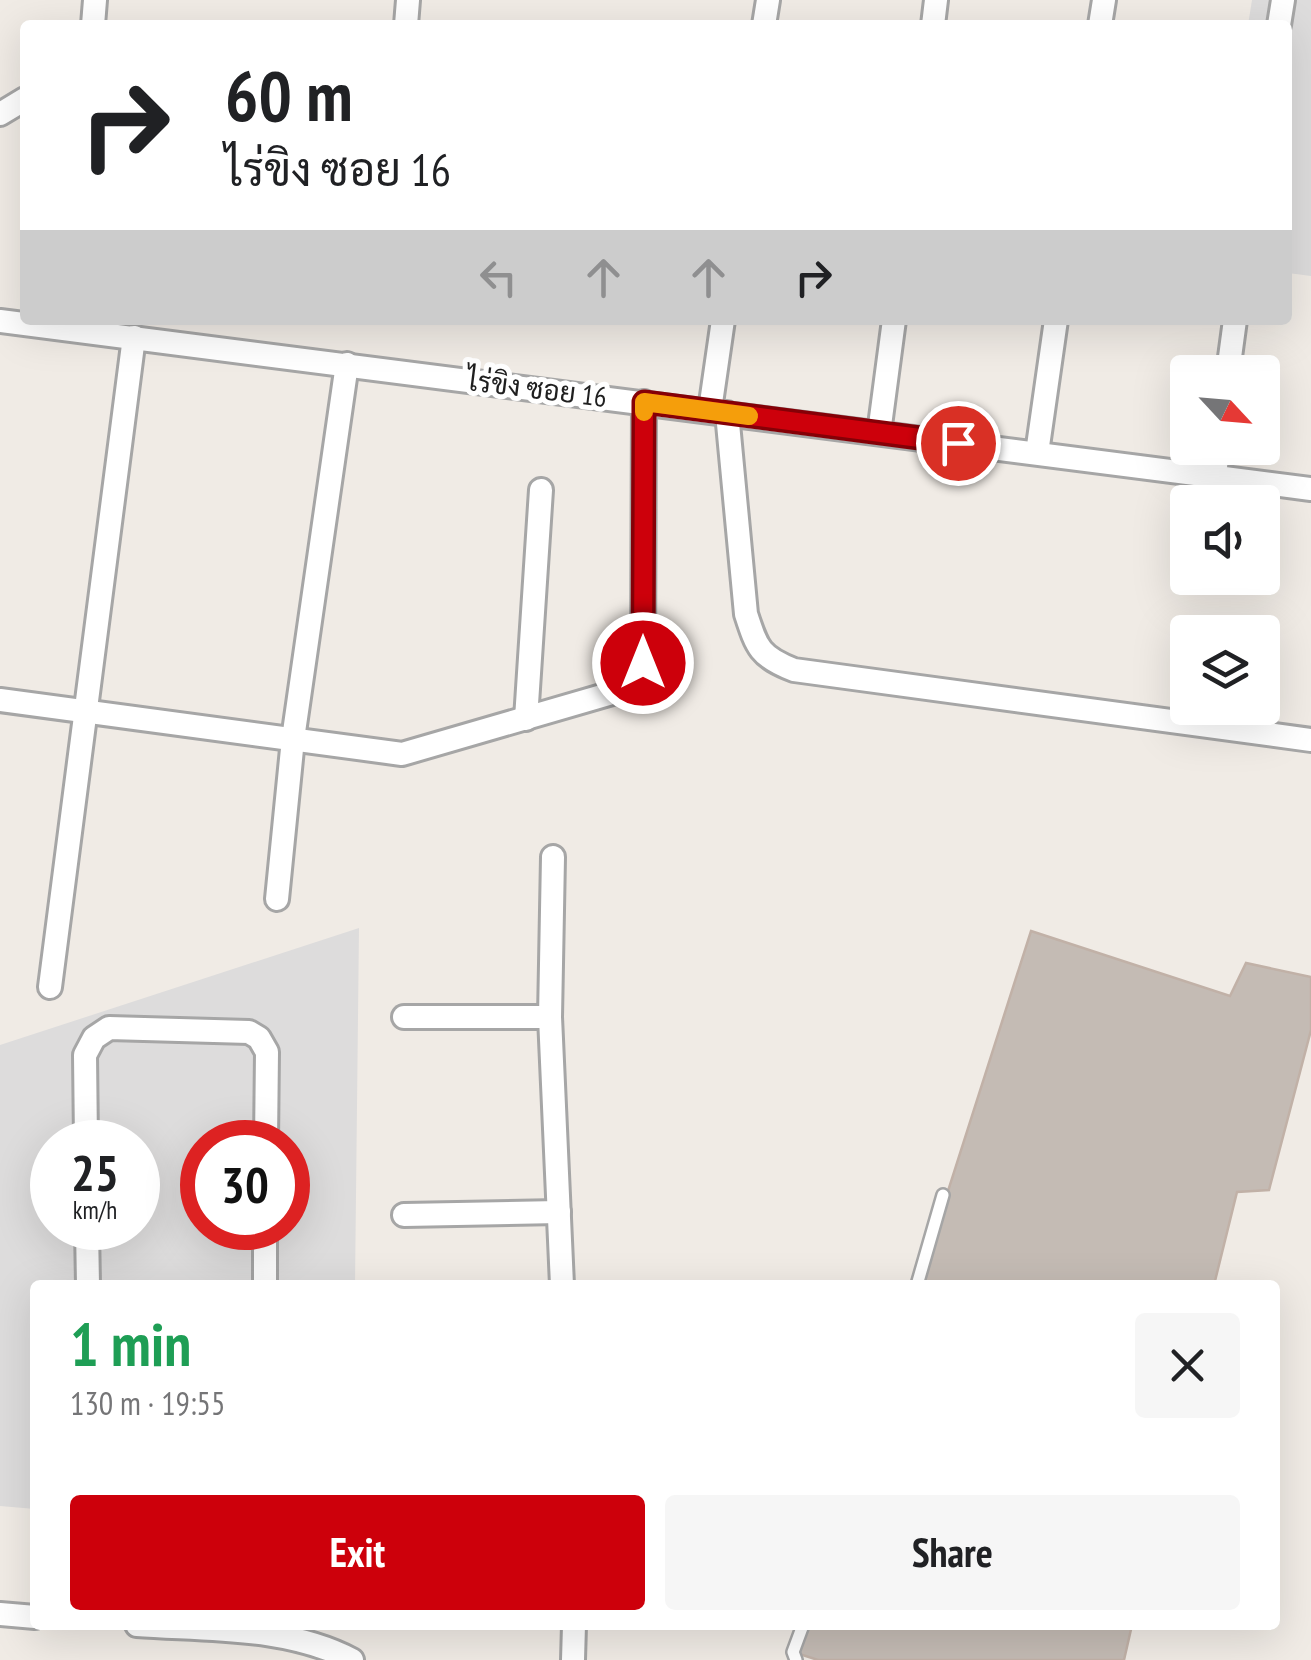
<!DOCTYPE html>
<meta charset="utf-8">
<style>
body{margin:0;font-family:"PT Sans Narrow",Sarabun,sans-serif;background:#f6f6f6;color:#202124;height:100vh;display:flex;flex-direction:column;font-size:38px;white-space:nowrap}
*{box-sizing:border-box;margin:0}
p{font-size:32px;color:#757577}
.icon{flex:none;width:55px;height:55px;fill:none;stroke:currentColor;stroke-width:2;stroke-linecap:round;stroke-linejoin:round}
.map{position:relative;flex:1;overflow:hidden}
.details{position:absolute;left:30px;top:1280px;width:1250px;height:350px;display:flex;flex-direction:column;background:#fff;border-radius:10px;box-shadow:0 10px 40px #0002}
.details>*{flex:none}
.guide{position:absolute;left:20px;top:20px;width:1272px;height:305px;border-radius:10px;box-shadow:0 10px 40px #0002;background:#fff;color:#202124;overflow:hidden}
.needle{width:65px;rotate:116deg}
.fabs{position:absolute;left:1170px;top:355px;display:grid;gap:20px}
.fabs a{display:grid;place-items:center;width:110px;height:110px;border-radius:10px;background:#fff;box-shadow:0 10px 40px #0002;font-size:50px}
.speed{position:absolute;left:30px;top:1120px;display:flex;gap:20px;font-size:50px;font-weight:700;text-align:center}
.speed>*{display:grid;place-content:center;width:130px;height:130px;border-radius:50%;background:#fff;box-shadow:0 10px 40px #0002;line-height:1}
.speed small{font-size:25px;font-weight:400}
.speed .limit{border:15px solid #d22;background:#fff;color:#111}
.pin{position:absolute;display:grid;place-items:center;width:85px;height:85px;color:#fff;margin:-42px;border:5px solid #fff;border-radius:50%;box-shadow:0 2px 10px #0007}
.me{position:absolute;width:110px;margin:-55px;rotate:0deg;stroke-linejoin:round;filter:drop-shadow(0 0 8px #0008)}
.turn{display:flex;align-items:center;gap:35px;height:210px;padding:0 40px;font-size:45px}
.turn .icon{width:130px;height:130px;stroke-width:2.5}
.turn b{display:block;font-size:70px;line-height:85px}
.lanes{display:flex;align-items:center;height:95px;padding:0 40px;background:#0003;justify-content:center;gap:50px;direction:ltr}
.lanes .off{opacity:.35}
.round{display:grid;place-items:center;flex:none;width:105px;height:105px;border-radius:10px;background:#f6f6f6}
.overview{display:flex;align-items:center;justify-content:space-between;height:170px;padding:0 40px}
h1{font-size:60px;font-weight:700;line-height:75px;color:#1e9e55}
.primary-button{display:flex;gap:20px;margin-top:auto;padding:20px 40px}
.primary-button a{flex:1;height:115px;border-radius:10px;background:#cd000b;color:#fff;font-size:40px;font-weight:700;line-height:115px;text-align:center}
.primary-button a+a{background:#f6f6f6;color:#202124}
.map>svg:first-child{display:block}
.residential{fill:#dddcdc;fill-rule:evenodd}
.building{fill:#c4bbb4;stroke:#c1b1a7;stroke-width:2.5}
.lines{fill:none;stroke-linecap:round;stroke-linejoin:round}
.lane-casing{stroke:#a6a6a6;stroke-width:16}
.street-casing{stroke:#a6a6a6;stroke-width:28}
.lane{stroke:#fff;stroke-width:11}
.street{stroke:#fff;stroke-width:22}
.route-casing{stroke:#850007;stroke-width:25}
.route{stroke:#cd000b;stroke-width:18}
.slow{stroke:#f59e0b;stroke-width:18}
.labels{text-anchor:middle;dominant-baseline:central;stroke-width:10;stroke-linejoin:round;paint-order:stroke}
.street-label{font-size:28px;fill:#1f1f1f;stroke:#fff}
</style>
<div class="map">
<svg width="1311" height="1660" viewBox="0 0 1311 1660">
<rect width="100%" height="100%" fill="#f0ebe5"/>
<!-- residential -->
<g class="residential">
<polygon points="1252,0 1311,0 1311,276 1288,273 1288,25 1248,25"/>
<path d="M 359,928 L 355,1285 L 35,1285 L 35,1509 L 0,1506 L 0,1045 ZM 52,1142 L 138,1142 L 138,1228 L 52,1228 ZM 202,1142 L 288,1142 L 288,1228 L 202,1228 Z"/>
</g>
<!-- building -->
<g class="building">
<polygon points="1031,931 1230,996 1246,963 1311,977 1311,1030 1269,1190 1237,1192 1214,1285 918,1285"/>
<polygon points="803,1625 1132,1625 1124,1660 818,1660 793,1652"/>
</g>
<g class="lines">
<defs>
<g id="lane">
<polyline points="917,1285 943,1195"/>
<polyline points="796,1660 793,1652 803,1625"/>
</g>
<g id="street">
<polyline points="93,25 95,0"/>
<polyline points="406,25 408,0"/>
<polyline points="764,25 768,0"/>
<polyline points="933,25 936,0"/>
<polyline points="1100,25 1104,0"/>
<polyline points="1279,25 1283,0"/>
<polyline points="0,114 25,99"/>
<polyline points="0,321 1311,489"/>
<polyline points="1228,372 1235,320"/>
<polyline points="710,410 723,320"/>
<path d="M 727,413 L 746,614 C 757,648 760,657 794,670 L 1311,740"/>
<polyline points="879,433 894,320"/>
<polyline points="1037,453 1056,320"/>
<polyline points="1215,476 1218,448"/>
<polyline points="0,700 402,754 619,691 636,682 643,663 644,402"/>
<polyline points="526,719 541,490"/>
<polyline points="553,857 550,1017 562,1285"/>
<polyline points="277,899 293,739 347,364"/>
<polyline points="50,987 134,337"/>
<polyline points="404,1017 550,1017"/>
<polyline points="86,1142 85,1055 94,1038 109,1028 249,1032 259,1038 267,1052 266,1142"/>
<polyline points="404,1215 559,1212"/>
<polyline points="87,1228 88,1285"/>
<polyline points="265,1285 265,1228"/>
<polyline points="0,1614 35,1617"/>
<path d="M 137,1625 C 207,1630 288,1626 352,1660"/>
<polyline points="573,1660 574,1625"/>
</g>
</defs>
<!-- lane casing -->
<use href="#lane" class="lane-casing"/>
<!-- street casing -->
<use href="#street" class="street-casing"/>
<!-- lane -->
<use href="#lane" class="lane"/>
<!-- street -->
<use href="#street" class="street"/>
</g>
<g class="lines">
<defs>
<polyline id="route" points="643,663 644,402 958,443"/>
</defs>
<!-- route casing -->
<use href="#route" class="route-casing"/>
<!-- route -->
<use href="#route" class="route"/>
<!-- slow -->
<polyline class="slow" points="644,412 644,402 749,416"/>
</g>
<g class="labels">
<!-- street labels -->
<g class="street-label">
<text transform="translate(537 388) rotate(7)">ไร่ขิง ซอย 16</text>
</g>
</g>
</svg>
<div class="fabs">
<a><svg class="needle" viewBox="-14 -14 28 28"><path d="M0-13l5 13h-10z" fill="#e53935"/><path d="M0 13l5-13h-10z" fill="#757577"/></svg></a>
<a><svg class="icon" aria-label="sound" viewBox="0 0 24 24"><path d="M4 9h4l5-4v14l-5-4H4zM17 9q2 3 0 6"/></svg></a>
<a><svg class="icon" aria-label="layers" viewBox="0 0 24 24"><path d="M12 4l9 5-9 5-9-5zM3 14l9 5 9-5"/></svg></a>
</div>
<div class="speed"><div>25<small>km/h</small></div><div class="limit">30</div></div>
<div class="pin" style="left:958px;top:443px;background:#d93025"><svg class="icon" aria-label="arrive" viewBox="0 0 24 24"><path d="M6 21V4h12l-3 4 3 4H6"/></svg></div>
<svg class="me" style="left:643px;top:663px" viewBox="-20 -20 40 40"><circle r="17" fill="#cd000b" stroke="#fff" stroke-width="3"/><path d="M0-11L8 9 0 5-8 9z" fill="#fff"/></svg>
<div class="guide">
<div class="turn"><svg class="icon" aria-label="right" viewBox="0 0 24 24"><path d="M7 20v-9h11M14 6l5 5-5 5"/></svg><div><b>60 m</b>ไร่ขิง ซอย 16</div></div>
<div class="lanes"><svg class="icon off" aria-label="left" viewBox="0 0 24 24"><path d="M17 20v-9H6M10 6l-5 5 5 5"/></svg><svg class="icon off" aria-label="ahead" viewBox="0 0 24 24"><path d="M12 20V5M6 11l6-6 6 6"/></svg><svg class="icon off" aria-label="ahead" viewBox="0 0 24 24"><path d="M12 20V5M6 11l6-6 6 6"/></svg><svg class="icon" aria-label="right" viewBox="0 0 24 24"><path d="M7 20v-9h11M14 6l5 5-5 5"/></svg></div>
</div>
<section class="details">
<div class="overview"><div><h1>1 min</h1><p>130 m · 19:55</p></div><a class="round"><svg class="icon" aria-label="close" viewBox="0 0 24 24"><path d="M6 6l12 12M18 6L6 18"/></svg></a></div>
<div class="primary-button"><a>Exit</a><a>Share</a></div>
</section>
</div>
